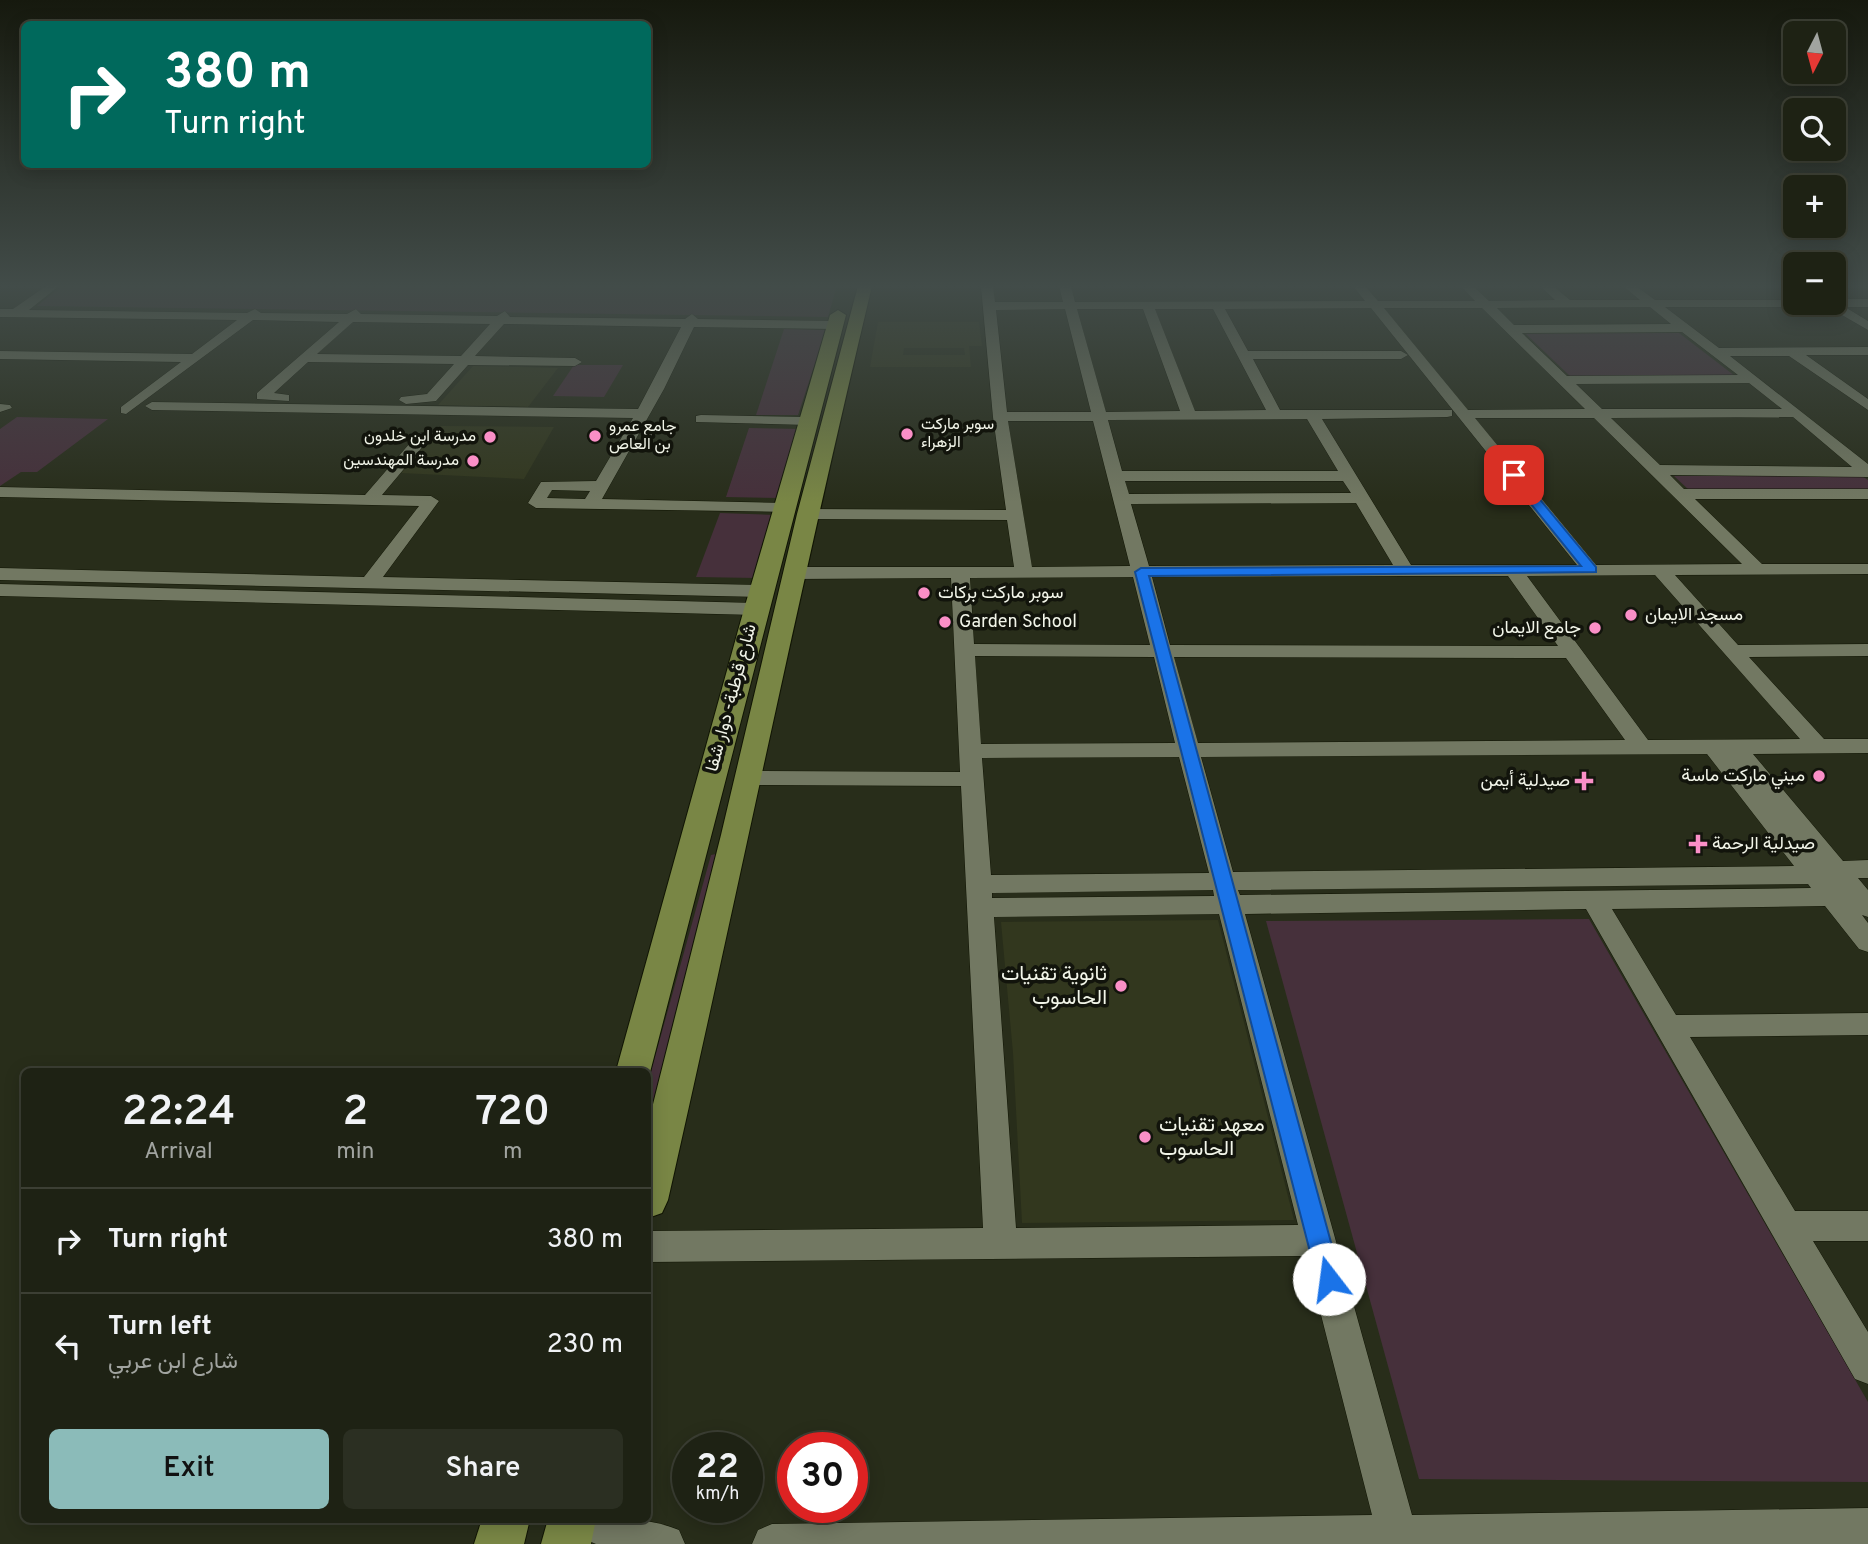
<!DOCTYPE html>
<meta charset="utf-8">
<style>
body{margin:0;font-family:Overpass,Vazirmatn,sans-serif;background:#2b2f22;color:#f1f3f6;height:100vh;display:flex;flex-direction:column;font-size:26px;white-space:nowrap}
*{box-sizing:border-box;margin:0}
p{font-size:23px;color:#a1a4a0}
.icon{flex:none;width:38px;height:38px;fill:none;stroke:currentColor;stroke-width:2;stroke-linecap:round;stroke-linejoin:round}
.map{position:relative;flex:1;overflow:hidden}
.sheet{position:absolute;left:21px;top:1068px;width:630px;height:455px;display:flex;flex-direction:column;background:#1e2214;border-radius:10px;box-shadow:0 4px 18px #0003,0 0 0 2px #3c3f34}
.sheet>*{flex:none}
.top-card{position:absolute;left:21px;top:21px;width:630px;height:147px;border-radius:10px;box-shadow:0 4px 18px #0003,0 0 0 2px #3c3f34;background:#00695c;color:#fff;overflow:hidden}
.needle{width:46px;rotate:186deg}
.tools{position:absolute;left:1783px;top:21px;display:grid;gap:14px}
.tools a{display:grid;place-items:center;width:63px;height:63px;border-radius:10px;background:#1e2214;box-shadow:0 4px 18px #0003,0 0 0 2px #3c3f34;font-size:35px}
.speed{position:absolute;left:672px;top:1432px;display:flex;gap:14px;font-size:35px;font-weight:700;text-align:center}
.speed>*{display:grid;place-content:center;width:91px;height:91px;border-radius:50%;background:#1e2214;box-shadow:0 4px 18px #0003,0 0 0 2px #3c3f34;line-height:1}
.speed small{font-size:18px;font-weight:400}
.speed .limit{border:10px solid #d22;background:#fff;color:#111}
.pin{position:absolute;display:grid;place-items:center;width:60px;height:60px;color:#fff;margin:-30px;border-radius:14px;box-shadow:0 4px 10px #0006}
.me{position:absolute;width:77px;margin:-38px;rotate:345deg;stroke-linejoin:round;filter:drop-shadow(0 0 5px #0008)}
.turn{display:flex;align-items:center;gap:24px;height:147px;padding:0 28px;font-size:32px}
.turn .icon{width:91px;height:91px;stroke-width:2.5}
.turn b{display:block;font-size:49px;line-height:60px}
.eta{display:flex;justify-content:space-evenly;align-items:center;height:119px;text-align:center}
.eta b{font-size:42px;font-weight:600;line-height:49px}
.primary-button{display:flex;gap:14px;margin-top:auto;padding:14px 28px}
.primary-button a{flex:1;height:80px;border-radius:10px;background:#8bbbb9;color:#111;font-size:28px;font-weight:600;line-height:80px;text-align:center}
.primary-button a+a{background:#2b2f22;color:#f1f3f6}
ul{padding:0;list-style:none}
li{display:flex;align-items:center;gap:21px;height:105px;padding:0 28px;border-top:2px solid #3c3f34}
li div{flex:1}
li b{display:block;font-size:26px}
li em{font-style:normal}
.map>svg:first-child{display:block}
.built{fill:#32371e;fill-rule:evenodd}
.green{fill:#46303b}
.lines{fill:none;stroke-linecap:round;stroke-linejoin:round}
.minor-casing{stroke:#111504;stroke-width:1}
.major-casing{stroke:#111504;stroke-width:2}
.minor{fill:#727862;fill-rule:evenodd}
.major{fill:#798645;fill-rule:evenodd}
.route{fill:#1a73e8;stroke:#114b97;stroke-width:2}
.poi-dot{fill:#fa8fc7;stroke:#12140c;stroke-width:2.5}
.labels{text-anchor:middle;dominant-baseline:central;stroke-width:7;stroke-linejoin:round;paint-order:stroke}
.far-poi-label{font-size:16px;fill:#f2f5e9;stroke:#12140c;text-anchor:start}
.poi-label{font-size:18px;fill:#f2f5e9;stroke:#12140c;text-anchor:start}
.street-label{font-size:18px;fill:#f2f5e9;stroke:#12140c}
.near-poi-label{font-size:21px;fill:#f2f5e9;stroke:#12140c;text-anchor:end}
</style>
<div class="map">
<svg width="1868" height="1544" viewBox="0 0 1868 1544">
<rect width="100%" height="100%" fill="#282d1a"/>
<!-- built -->
<g class="built">
<path d="M 878,322 L 979,322 L 982,346 L 969,346 L 971,367 L 870,367 ZM 904,348 L 964,348 L 965,355 L 903,355 Z"/>
<polygon points="473,366 558,368 528,407 438,405"/>
<polygon points="441,426 554,427 524,479 401,473"/>
<polygon points="1218,920 1294,1220 1022,1223 1013,1053 1001,922"/>
</g>
<!-- green -->
<g class="green">
<polygon points="62,286 837,286 828,317 37,306"/>
<polygon points="784,329 826,330 798,415 756,415"/>
<polygon points="1679,333 1735,376 1571,377 1526,334"/>
<polygon points="574,365 623,365 604,397 553,396"/>
<polygon points="17,417 108,419 37,472 21,472 0,486 0,429"/>
<polygon points="749,428 801,429 782,498 726,497"/>
<polygon points="1674,476 1862,476 1868,480 1868,491 1690,491"/>
<polygon points="720,513 775,515 756,578 696,577"/>
<polygon points="721,853 724,856 648,1141 648,1082 711,855"/>
<polygon points="1589,919 1868,1402 1868,1482 1419,1479 1266,921"/>
</g>
<g class="lines">
<defs>
<g id="minor">
<path d="M 46,286 L 59,286 L 29,310 L 247,313 L 255,309 L 261,313 L 347,314 L 356,309 L 361,314 L 497,316 L 505,311 L 510,317 L 685,319 L 692,314 L 698,319 L 835,321 L 841,325 L 835,329 L 694,327 L 664,389 L 602,499 L 786,503 L 792,504 L 794,508 L 792,512 L 536,508 L 528,503 L 541,482 L 596,481 L 633,418 L 152,410 L 145,406 L 152,402 L 638,409 L 681,327 L 504,324 L 475,356 L 575,358 L 582,362 L 575,366 L 468,365 L 436,401 L 406,404 L 399,400 L 401,397 L 427,394 L 454,364 L 308,362 L 274,393 L 289,395 L 289,401 L 257,399 L 257,393 L 339,322 L 253,320 L 126,414 L 121,413 L 121,407 L 181,362 L 0,359 L 0,351 L 192,354 L 237,320 L 0,317 L 0,309 L 13,309 ZM 353,322 L 490,324 L 461,356 L 317,354 ZM 552,490 L 590,491 L 585,499 L 547,498 Z"/>
<path d="M 981,286 L 993,286 L 995,302 L 1063,302 L 1059,286 L 1071,286 L 1075,302 L 1365,301 L 1353,286 L 1365,286 L 1378,301 L 1475,301 L 1461,286 L 1473,286 L 1489,301 L 1555,300 L 1540,286 L 1553,286 L 1570,300 L 1640,300 L 1623,286 L 1636,286 L 1655,300 L 1796,300 L 1796,303 L 1834,303 L 1834,299 L 1868,299 L 1868,307 L 1845,307 L 1868,321 L 1868,330 L 1828,307 L 1665,307 L 1719,348 L 1868,347 L 1868,355 L 1806,355 L 1868,399 L 1868,410 L 1789,356 L 1730,356 L 1868,464 L 1868,477 L 1670,475 L 1684,489 L 1868,489 L 1868,499 L 1695,499 L 1762,564 L 1868,564 L 1868,574 L 1675,575 L 1738,645 L 1868,644 L 1868,656 L 1749,657 L 1824,739 L 1868,739 L 1868,753 L 1753,754 L 1843,861 L 1868,860 L 1868,878 L 1858,878 L 1868,890 L 1868,917 L 1862,915 L 1868,923 L 1868,952 L 1859,949 L 1825,906 L 1612,909 L 1676,1015 L 1868,1013 L 1868,1035 L 1690,1037 L 1795,1211 L 1868,1211 L 1868,1241 L 1813,1241 L 1868,1332 L 1868,1384 L 1855,1379 L 1586,909 L 1245,914 L 1412,1515 L 1868,1508 L 1868,1544 L 752,1544 L 758,1530 L 772,1524 L 1372,1515 L 1306,1256 L 648,1262 L 648,1231 L 983,1228 L 961,786 L 749,785 L 741,783 L 738,778 L 741,773 L 749,771 L 960,772 L 951,578 L 794,579 L 785,573 L 794,567 L 1014,567 L 1007,520 L 807,519 L 798,514 L 807,509 L 1006,510 L 993,417 ZM 1650,307 L 1671,324 L 1514,325 L 1497,308 ZM 1371,308 L 1577,565 L 1411,565 L 1322,419 L 1447,417 L 1452,416 L 1452,410 L 1280,410 L 1253,359 L 1401,359 L 1408,355 L 1401,351 L 1248,351 L 1225,309 ZM 1384,308 L 1482,308 L 1585,409 L 1468,410 ZM 1065,309 L 1091,412 L 1007,412 L 996,310 ZM 1077,309 L 1143,309 L 1180,411 L 1106,412 ZM 1155,309 L 1213,309 L 1266,410 L 1195,411 ZM 1682,332 L 1738,375 L 1567,376 L 1522,333 ZM 1749,383 L 1782,409 L 1602,409 L 1576,384 ZM 1793,417 L 1852,467 L 1660,465 L 1611,418 ZM 1475,418 L 1594,418 L 1742,564 L 1596,565 ZM 1307,419 L 1338,471 L 1122,471 L 1108,420 ZM 1008,421 L 1093,421 L 1130,566 L 1032,567 ZM 1125,481 L 1343,481 L 1351,493 L 1129,494 ZM 1356,503 L 1393,565 L 1149,566 L 1131,504 ZM 1655,575 L 1800,739 L 1648,740 L 1527,576 ZM 1404,576 L 1508,576 L 1558,646 L 1170,645 L 1152,577 ZM 1133,577 L 1150,645 L 974,644 L 970,578 ZM 975,656 L 1154,657 L 1175,743 L 981,744 ZM 1174,657 L 1566,658 L 1625,740 L 1198,743 ZM 1707,754 L 1794,866 L 1233,872 L 1201,757 ZM 1179,757 L 1209,873 L 991,875 L 982,758 ZM 1808,884 L 1811,888 L 1240,895 L 1238,890 ZM 1213,890 L 1214,896 L 992,898 L 992,893 ZM 1219,914 L 1298,1225 L 1016,1228 L 994,917 Z"/>
<polygon points="0,404 10,405 12,408 0,412"/>
<polygon points="701,415 808,417 815,421 808,425 696,422 696,416"/>
<polygon points="422,433 430,438 382,495 431,496 439,501 383,577 761,585 770,591 761,597 0,580 0,568 364,577 419,506 0,497 0,487 365,495 417,435"/>
<polygon points="0,584 756,603 766,609 756,615 0,596"/>
<path d="M 564,1519 C 603,1519 643,1515 679,1530 L 685,1544 L 596,1544 L 570,1533 Z"/>
</g>
<g id="major">
<path d="M 858,286 L 872,286 C 799,590 737,896 668,1200 L 662,1213 L 648,1218 L 648,1124 L 721,835 L 797,514 Z"/>
<polygon points="838,310 846,315 648,1080 648,1071 616,1071 744,609 830,315"/>
<polygon points="482,1519 530,1519 524,1544 474,1544"/>
<polygon points="548,1519 596,1519 591,1544 541,1544"/>
</g>
</defs>
<!-- minor casing -->
<use href="#minor" class="minor-casing"/>
<!-- major casing -->
<use href="#major" class="major-casing"/>
<!-- minor -->
<use href="#minor" class="minor"/>
<!-- major -->
<use href="#major" class="major"/>
</g>
<!-- sky -->
<linearGradient id="sky" x2="0" y2="1"><stop stop-color="#16190e"/><stop offset="0.57" stop-color="#424c49"/><stop offset="1" stop-color="#424c49" stop-opacity="0"/></linearGradient>
<rect width="1868" height="502" fill="url(#sky)"/>
<!-- route -->
<polygon class="route" points="1510,473 1518,473 1596,567 1596,572 1149,576 1341,1279 1337,1287 1329,1290 1321,1287 1317,1279 1135,572 1141,568 1581,566 1510,478"/>
<!-- markers -->
<g class="poi-dot">
<circle cx="907" cy="434" r="7"/>
<circle cx="595" cy="436" r="7"/>
<circle cx="490" cy="437" r="7"/>
<circle cx="473" cy="461" r="7"/>
<circle cx="924" cy="593" r="7"/>
<circle cx="1631" cy="615" r="7"/>
<circle cx="945" cy="622" r="7"/>
<circle cx="1595" cy="628" r="7"/>
<circle cx="1819" cy="776" r="7"/>
<path d="M1580.5 770.5h7v7h7v7h-7v7h-7v-7h-7v-7h7z"/>
<path d="M1694.5 833.5h7v7h7v7h-7v7h-7v-7h-7v-7h7z"/>
<circle cx="1121" cy="986" r="7"/>
<circle cx="1145" cy="1137" r="7"/>
</g>
<g class="labels">
<!-- far-poi labels -->
<g class="far-poi-label">
<text x="921" y="425">سوبر ماركت<tspan x="921" dy="18">الزهراء</tspan></text>
<text x="609" y="427">جامع عمرو<tspan x="609" dy="18">بن العاص</tspan></text>
<text x="476" y="437" text-anchor="end">مدرسة ابن خلدون</text>
<text x="459" y="461" text-anchor="end">مدرسة المهندسين</text>
</g>
<!-- poi labels -->
<g class="poi-label">
<text x="938" y="593">سوبر ماركت بركات</text>
<text x="1645" y="615">مسجد الايمان</text>
<text x="959" y="622">Garden School</text>
<text x="1581" y="628" text-anchor="end">جامع الايمان</text>
<text x="1805" y="776" text-anchor="end">ميني ماركت ماسة</text>
<text x="1570" y="781" text-anchor="end">صيدلية أيمن</text>
<text x="1712" y="844">صيدلية الرحمة</text>
</g>
<!-- street labels -->
<g class="street-label">
<text transform="translate(732 698) rotate(-75)">شارع قرطبة- دوار شفا</text>
</g>
<!-- near-poi labels -->
<g class="near-poi-label">
<text x="1107" y="974">ثانوية تقنيات<tspan x="1107" dy="24">الحاسوب</tspan></text>
<text x="1159" y="1125" text-anchor="start">معهد تقنيات<tspan x="1159" dy="24">الحاسوب</tspan></text>
</g>
</g>
</svg>
<div class="tools">
<a><svg class="needle" viewBox="-14 -14 28 28"><path d="M0-13l5 13h-10z" fill="#e53935"/><path d="M0 13l5-13h-10z" fill="#a1a4a0"/></svg></a>
<a><svg class="icon" aria-label="search" viewBox="0 0 24 24"><circle cx="10" cy="10" r="6"/><path d="M15 15l6 6"/></svg></a>
<a>+</a>
<a>−</a>
</div>
<div class="speed"><div>22<small>km/h</small></div><div class="limit">30</div></div>
<div class="pin" style="left:1514px;top:475px;background:#d93025"><svg class="icon" aria-label="arrive" viewBox="0 0 24 24"><path d="M6 21V4h12l-3 4 3 4H6"/></svg></div>
<svg class="me" style="left:1329px;top:1279px" viewBox="-20 -20 40 40"><circle r="19" fill="#fff"/><path d="M0-13L10 11 0 6-10 11z" fill="#1a73e8"/></svg>
<div class="top-card">
<div class="turn"><svg class="icon" aria-label="right" viewBox="0 0 24 24"><path d="M7 20v-9h11M14 6l5 5-5 5"/></svg><div><b>380 m</b>Turn right</div></div>
</div>
<section class="sheet">
<div class="eta">
<div><b>22:24</b><p>Arrival</p></div>
<div><b>2</b><p>min</p></div>
<div><b>720</b><p>m</p></div>
</div>
<ul>
<li><svg class="icon" aria-label="right" viewBox="0 0 24 24"><path d="M7 20v-9h11M14 6l5 5-5 5"/></svg><div><b>Turn right</b></div><em>380 m</em></li>
<li><svg class="icon" aria-label="left" viewBox="0 0 24 24"><path d="M17 20v-9H6M10 6l-5 5 5 5"/></svg><div><b>Turn left</b><p>شارع ابن عربي</p></div><em>230 m</em></li>
</ul>
<div class="primary-button"><a>Exit</a><a>Share</a></div>
</section>
</div>
